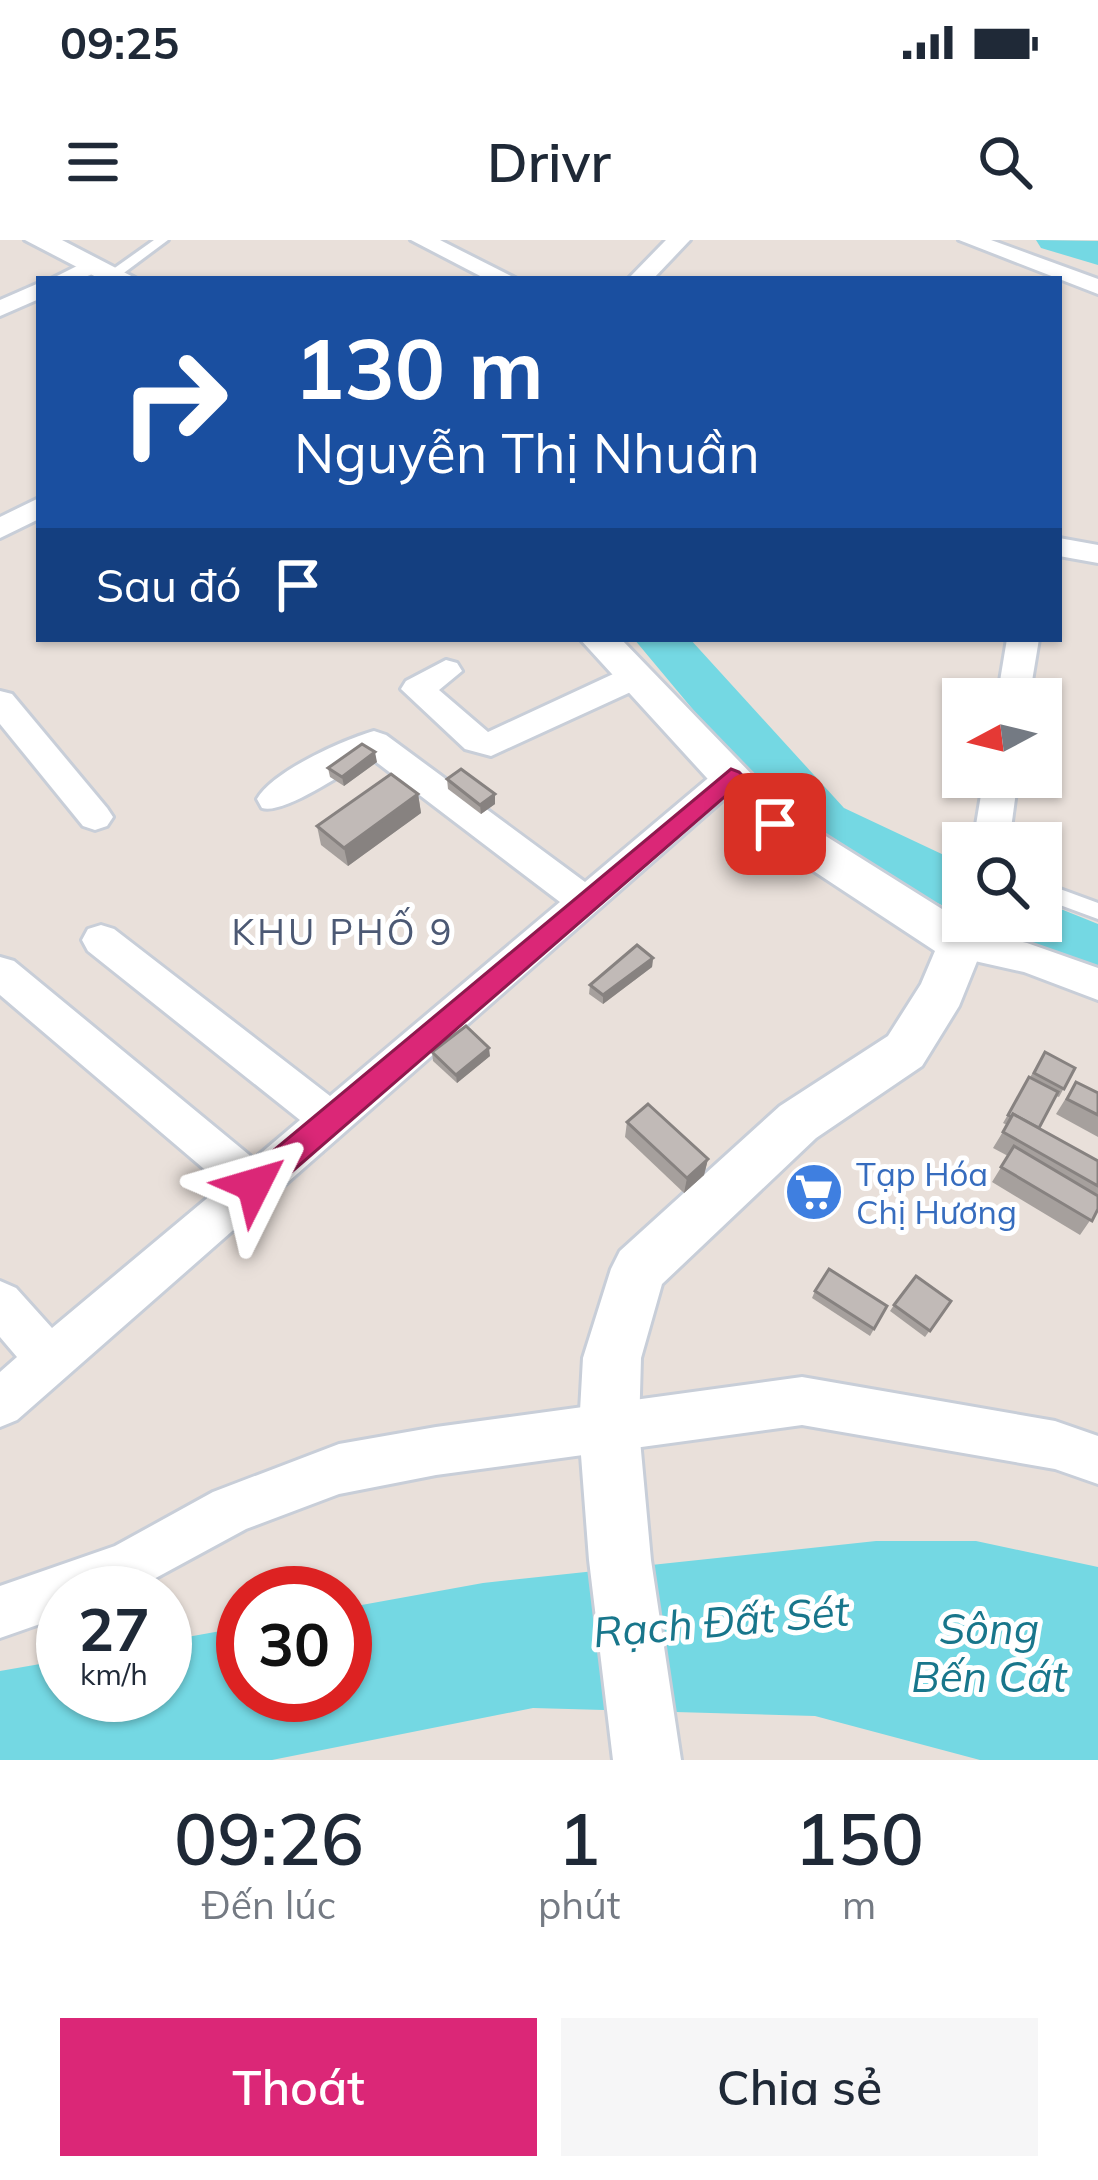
<!DOCTYPE html>
<html lang="vi">
<meta charset="utf-8">
<style>
body{margin:0;font-family:Mulish,sans-serif;background:#f6f6f7;color:#1f2937;height:100vh;display:flex;flex-direction:column;font-size:45px;white-space:nowrap}
*{box-sizing:border-box;margin:0}
p{font-size:39px;color:#747a83}
.icon{flex:none;width:66px;height:66px;fill:none;stroke:currentColor;stroke-width:2;stroke-linecap:round;stroke-linejoin:round}
.map{position:relative;height:1520px;overflow:hidden}
.panel{display:flex;flex-direction:column;background:#fff;flex:1}
.panel>*{flex:none}
.guide{position:absolute;left:36px;top:36px;width:1026px;height:366px;border-radius:0px;box-shadow:0 3px 9px #0004;background:#1a4fa0;color:#fff;overflow:hidden}
.needle{width:78px;rotate:263deg}
.buttons{position:absolute;left:942px;top:438px;display:grid;gap:24px}
.buttons a{display:grid;place-items:center;width:120px;height:120px;border-radius:0px;background:#fff;box-shadow:0 3px 9px #0004;font-size:60px}
.speed{position:absolute;left:36px;top:1326px;display:flex;gap:24px;font-size:60px;font-weight:700;text-align:center}
.speed>*{display:grid;place-content:center;width:156px;height:156px;border-radius:50%;background:#fff;box-shadow:0 3px 9px #0004;line-height:1}
.speed small{font-size:30px;font-weight:400}
.speed .limit{border:18px solid #d22;background:#fff;color:#111}
.pin{position:absolute;display:grid;place-items:center;width:102px;height:102px;color:#fff;margin:-51px;border-radius:24px;box-shadow:0 6px 18px #0006}
.me{position:absolute;width:132px;margin:-66px;rotate:50deg;stroke-linejoin:round;filter:drop-shadow(0 0 9px #0008)}
.turn{display:flex;align-items:center;gap:42px;height:252px;padding:0 60px;font-size:54px}
.turn .icon{width:156px;height:156px;stroke-width:2.5}
.turn b{display:block;font-size:84px;line-height:102px}
.then{display:flex;align-items:center;height:114px;padding:0 60px;background:#0003;gap:24px;font-size:45px}
.eta{display:flex;justify-content:space-evenly;align-items:center;height:204px;text-align:center}
.eta b{font-size:72px;font-weight:600;line-height:84px}
.cta{display:flex;gap:24px;margin-top:auto;padding:24px 60px}
.cta a{flex:1;height:138px;border-radius:0px;background:#db2777;color:#fff;font-size:48px;font-weight:600;line-height:138px;text-align:center}
.cta a+a{background:#f6f6f7;color:#1f2937}
.status{display:flex;justify-content:space-between;align-items:center;height:84px;padding:0 60px;background:#fff;direction:ltr}
.status svg{height:33px;fill:currentColor}
header{display:flex;justify-content:space-between;align-items:center;height:156px;padding:0 60px;background:#fff;font-size:54px;font-weight:600}
.map>svg:first-child{display:block}
.water{fill:#74d8e3}
.lines{fill:none;stroke-linecap:round;stroke-linejoin:round}
.river{fill:#74d8e3;fill-rule:evenodd}
.service-casing{stroke:#c8ced8;stroke-width:6}
.minor-casing{stroke:#c8ced8;stroke-width:6}
.tertiary-casing{stroke:#c8ced8;stroke-width:6}
.service{fill:#fff;fill-rule:evenodd}
.minor{fill:#fff;fill-rule:evenodd}
.tertiary{fill:#fff;fill-rule:evenodd}
.wall{fill:#a6a09d}
.shaded-wall{fill:#878280}
.building{fill:#c1bab7;stroke:#878280;stroke-width:3}
.route{fill:#db2777;stroke:#8e194d;stroke-width:3}
.labels{text-anchor:middle;dominant-baseline:central;stroke-width:10;stroke-linejoin:round;paint-order:stroke}
.shop-label{font-size:33px;fill:#366cbe;stroke:#fff;text-anchor:start}
.neighbourhood-label{font-size:36px;letter-spacing:3px;fill:#4c5974;stroke:#fff}
.near-water-label{font-size:42px;font-style:italic;fill:#18768b;stroke:#fff}
</style>
<div class="status"><b>09:25</b><svg viewBox="0 0 49 12"><path d="M0 12V9h3v3zM5 12V6h3v6zM10 12V3h3v9zM15 12V0h3v12zM26 1h20v11H26zM47 4h2v5h-2z"/></svg></div>
<header><svg class="icon" aria-label="menu" viewBox="0 0 24 24"><path d="M4 6h16M4 12h16M4 18h16"/></svg>Drivr<svg class="icon" aria-label="search" viewBox="0 0 24 24"><circle cx="10" cy="10" r="6"/><path d="M15 15l6 6"/></svg></header>
<div class="map">
<svg width="1098" height="1520" viewBox="0 0 1098 1520">
<rect width="100%" height="100%" fill="#e9e0da"/>
<!-- water -->
<polygon class="water" points="876,1301 976,1301 1098,1327 1098,1520 980,1520 815,1476 533,1468 272,1520 0,1520 0,1431 63,1420 63,1455 165,1455 165,1401 243,1387 243,1455 345,1455 345,1368 483,1343"/>
<g class="lines">
<!-- river -->
<g class="river">
<polygon points="1036,0 1098,1 1098,25 1041,8"/>
<polygon points="634,399 690,399 844,568 963,624 963,675 802,600"/>
<polygon points="1041,661 1098,684 1098,738 1003,698 993,681 1041,681"/>
</g>
<defs>
<g id="service">
<polygon points="154,0 168,0 117,38 109,38 109,32"/>
<polygon points="1041,642 1098,663 1098,679 1041,658"/>
</g>
<g id="minor">
<polygon points="411,0 440,0 517,39 486,39"/>
<polygon points="666,0 690,0 653,39 628,39"/>
<polygon points="959,0 991,0 1098,39 1098,54"/>
<path d="M 91,19 L 103,26 C 89,41 71,39 51,39 Z"/>
<polygon points="39,43 39,59 0,76 0,60"/>
<polygon points="39,258 39,279 0,298 0,277"/>
<polygon points="1059,298 1098,305 1098,323 1059,316"/>
<polygon points="1007,399 1039,399 1029,459 997,459"/>
<polygon points="446,420 457,423 462,431 439,450 488,492 624,429 646,429 651,437 646,445 491,516 465,509 401,449 406,441"/>
<polygon points="0,451 12,454 107,568 113,577 107,586 95,590 83,586 0,484"/>
<path d="M 374,491 L 386,495 L 585,642 L 719,529 L 731,526 L 743,529 L 748,538 L 17,1180 L 0,1187 L 0,1132 L 17,1117 L 0,1097 L 0,1041 L 16,1048 L 52,1088 L 223,945 L 0,755 L 0,717 L 14,721 L 254,919 L 300,880 L 88,711 L 82,700 L 88,689 L 101,685 L 114,689 L 330,856 L 560,662 L 371,518 C 345,531 284,575 262,568 L 257,559 C 273,531 343,500 374,491 Z"/>
<polygon points="984,537 1018,537 1009,603 973,603"/>
<polygon points="963,667 963,681 985,681 982,693 1027,703 1098,728 1098,760 1024,732 948,715 942,704 953,671"/>
<polygon points="802,1137 1055,1181 1098,1196 1098,1244 1055,1229 802,1185 436,1235 339,1254 246,1289 128,1353 63,1353 63,1376 0,1398 0,1346 115,1306 213,1252 339,1204 436,1187"/>
</g>
<g id="tertiary">
<polygon points="25,0 62,0 137,39 100,39"/>
<polygon points="580,399 621,399 789,573 977,691 984,704 959,766 922,826 816,898 662,1044 641,1118 639,1189 651,1320 681,1520 613,1520 589,1320 579,1189 583,1118 611,1029 620,1011 780,866 888,796 921,744 935,711 759,595"/>
</g>
</defs>
<!-- service casing -->
<use href="#service" class="service-casing"/>
<!-- minor casing -->
<use href="#minor" class="minor-casing"/>
<!-- tertiary casing -->
<use href="#tertiary" class="tertiary-casing"/>
<!-- service -->
<use href="#service" class="service"/>
<!-- minor -->
<use href="#minor" class="minor"/>
<!-- tertiary -->
<use href="#tertiary" class="tertiary"/>
</g>
<!-- wall -->
<g class="wall">
<polygon points="377,522 344,546 330,537 328,528"/>
<polygon points="447,539 495,564 481,574 448,549"/>
<polygon points="418,554 421,573 348,626 321,605 317,586"/>
<polygon points="653,718 652,727 603,764 589,754 590,745"/>
<polygon points="432,812 490,816 457,843 433,821"/>
<polygon points="1045,812 1075,828 1059,857 1056,856 1039,888 1098,921 1098,969 1080,995 992,942 1008,916 993,908 1007,885 1003,883"/>
<polygon points="1076,842 1098,853 1098,897 1056,874"/>
<polygon points="627,882 708,919 704,935 684,953 625,897"/>
<polygon points="815,1051 887,1066 870,1096 812,1058"/>
<polygon points="951,1061 925,1097 890,1071 894,1065"/>
</g>
<!-- shaded-wall -->
<g class="shaded-wall">
<polygon points="375,512 377,522 344,546 342,537"/>
<polygon points="418,554 421,573 348,626 344,608"/>
<polygon points="495,554 495,564 481,574 480,565"/>
<polygon points="653,718 652,727 603,764 603,755"/>
<polygon points="489,808 490,816 457,843 456,835"/>
<polygon points="708,919 704,935 684,953 687,938"/>
</g>
<!-- building -->
<g class="building">
<polygon points="362,504 375,512 342,537 328,528"/>
<polygon points="461,529 495,554 480,565 447,539"/>
<polygon points="391,534 418,554 344,608 317,586"/>
<polygon points="637,705 653,718 603,755 590,745"/>
<polygon points="466,786 489,808 456,835 432,812"/>
<polygon points="1045,812 1075,828 1064,849 1034,833"/>
<polygon points="1029,837 1058,852 1039,888 1013,874 1012,877 1008,875"/>
<polygon points="1076,842 1098,853 1098,875 1067,859"/>
<polygon points="648,864 708,919 687,938 627,882"/>
<polygon points="1013,874 1098,921 1098,946 1003,892"/>
<polygon points="1014,906 1098,956 1098,969 1092,981 1001,927"/>
<polygon points="829,1029 887,1066 874,1089 815,1051"/>
<polygon points="916,1036 951,1061 930,1091 894,1065"/>
</g>
<!-- route -->
<polygon class="route" points="731,529 739,532 783,578 787,584 783,591 766,591 730,552 265,955 254,959 243,955 239,945 243,936"/>
<!-- icons -->
<defs>
<symbol id="supermarket-disc" viewBox="-11 -11 22 22"><circle r="9.5" fill="#3f7fe0" stroke="#fff"/><path d="M-6-5.5h2.5l.6 2H6L4.5 2H-2.5L-4.4-4H-6ZM-1.5 3.2a1.3 1.3 0 1 0 .1 0ZM3 3.2a1.3 1.3 0 1 0 .1 0Z" fill="#fff"/></symbol>
</defs>
<g fill-rule="evenodd">
<use href="#supermarket-disc" x="781" y="919" width="66" height="66"/>
</g>
<g class="labels">
<!-- shop labels -->
<g class="shop-label">
<text x="856" y="933">Tạp Hóa<tspan x="856" dy="38">Chị Hương</tspan></text>
</g>
<!-- neighbourhood labels -->
<g class="neighbourhood-label">
<text x="343" y="691">KHU PHỐ 9</text>
</g>
<!-- near-water labels -->
<g class="near-water-label">
<text transform="translate(721 1381) rotate(-5)">Rạch Đất Sét</text>
<text x="989" y="1388">Sông<tspan x="989" dy="48">Bến Cát</tspan></text>
</g>
</g>
</svg>
<div class="buttons">
<a><svg class="needle" viewBox="-14 -14 28 28"><path d="M0-13l5 13h-10z" fill="#e53935"/><path d="M0 13l5-13h-10z" fill="#747a83"/></svg></a>
<a><svg class="icon" aria-label="search" viewBox="0 0 24 24"><circle cx="10" cy="10" r="6"/><path d="M15 15l6 6"/></svg></a>
</div>
<div class="speed"><div>27<small>km/h</small></div><div class="limit">30</div></div>
<div class="pin" style="left:775px;top:584px;background:#d93025"><svg class="icon" aria-label="arrive" viewBox="0 0 24 24"><path d="M6 21V4h12l-3 4 3 4H6"/></svg></div>
<svg class="me" style="left:254px;top:945px" viewBox="-20 -20 40 40"><path d="M0-17L14 15 0 8-14 15z" fill="#db2777" stroke="#fff" stroke-width="4"/></svg>
<div class="guide">
<div class="turn"><svg class="icon" aria-label="right" viewBox="0 0 24 24"><path d="M7 20v-9h11M14 6l5 5-5 5"/></svg><div><b>130 m</b>Nguyễn Thị Nhuần</div></div>
<div class="then">Sau đó<svg class="icon" aria-label="arrive" viewBox="0 0 24 24"><path d="M6 21V4h12l-3 4 3 4H6"/></svg></div>
</div>
</div>
<section class="panel">
<div class="eta">
<div><b>09:26</b><p>Đến lúc</p></div>
<div><b>1</b><p>phút</p></div>
<div><b>150</b><p>m</p></div>
</div>
<div class="cta"><a>Thoát</a><a>Chia sẻ</a></div>
</section>
